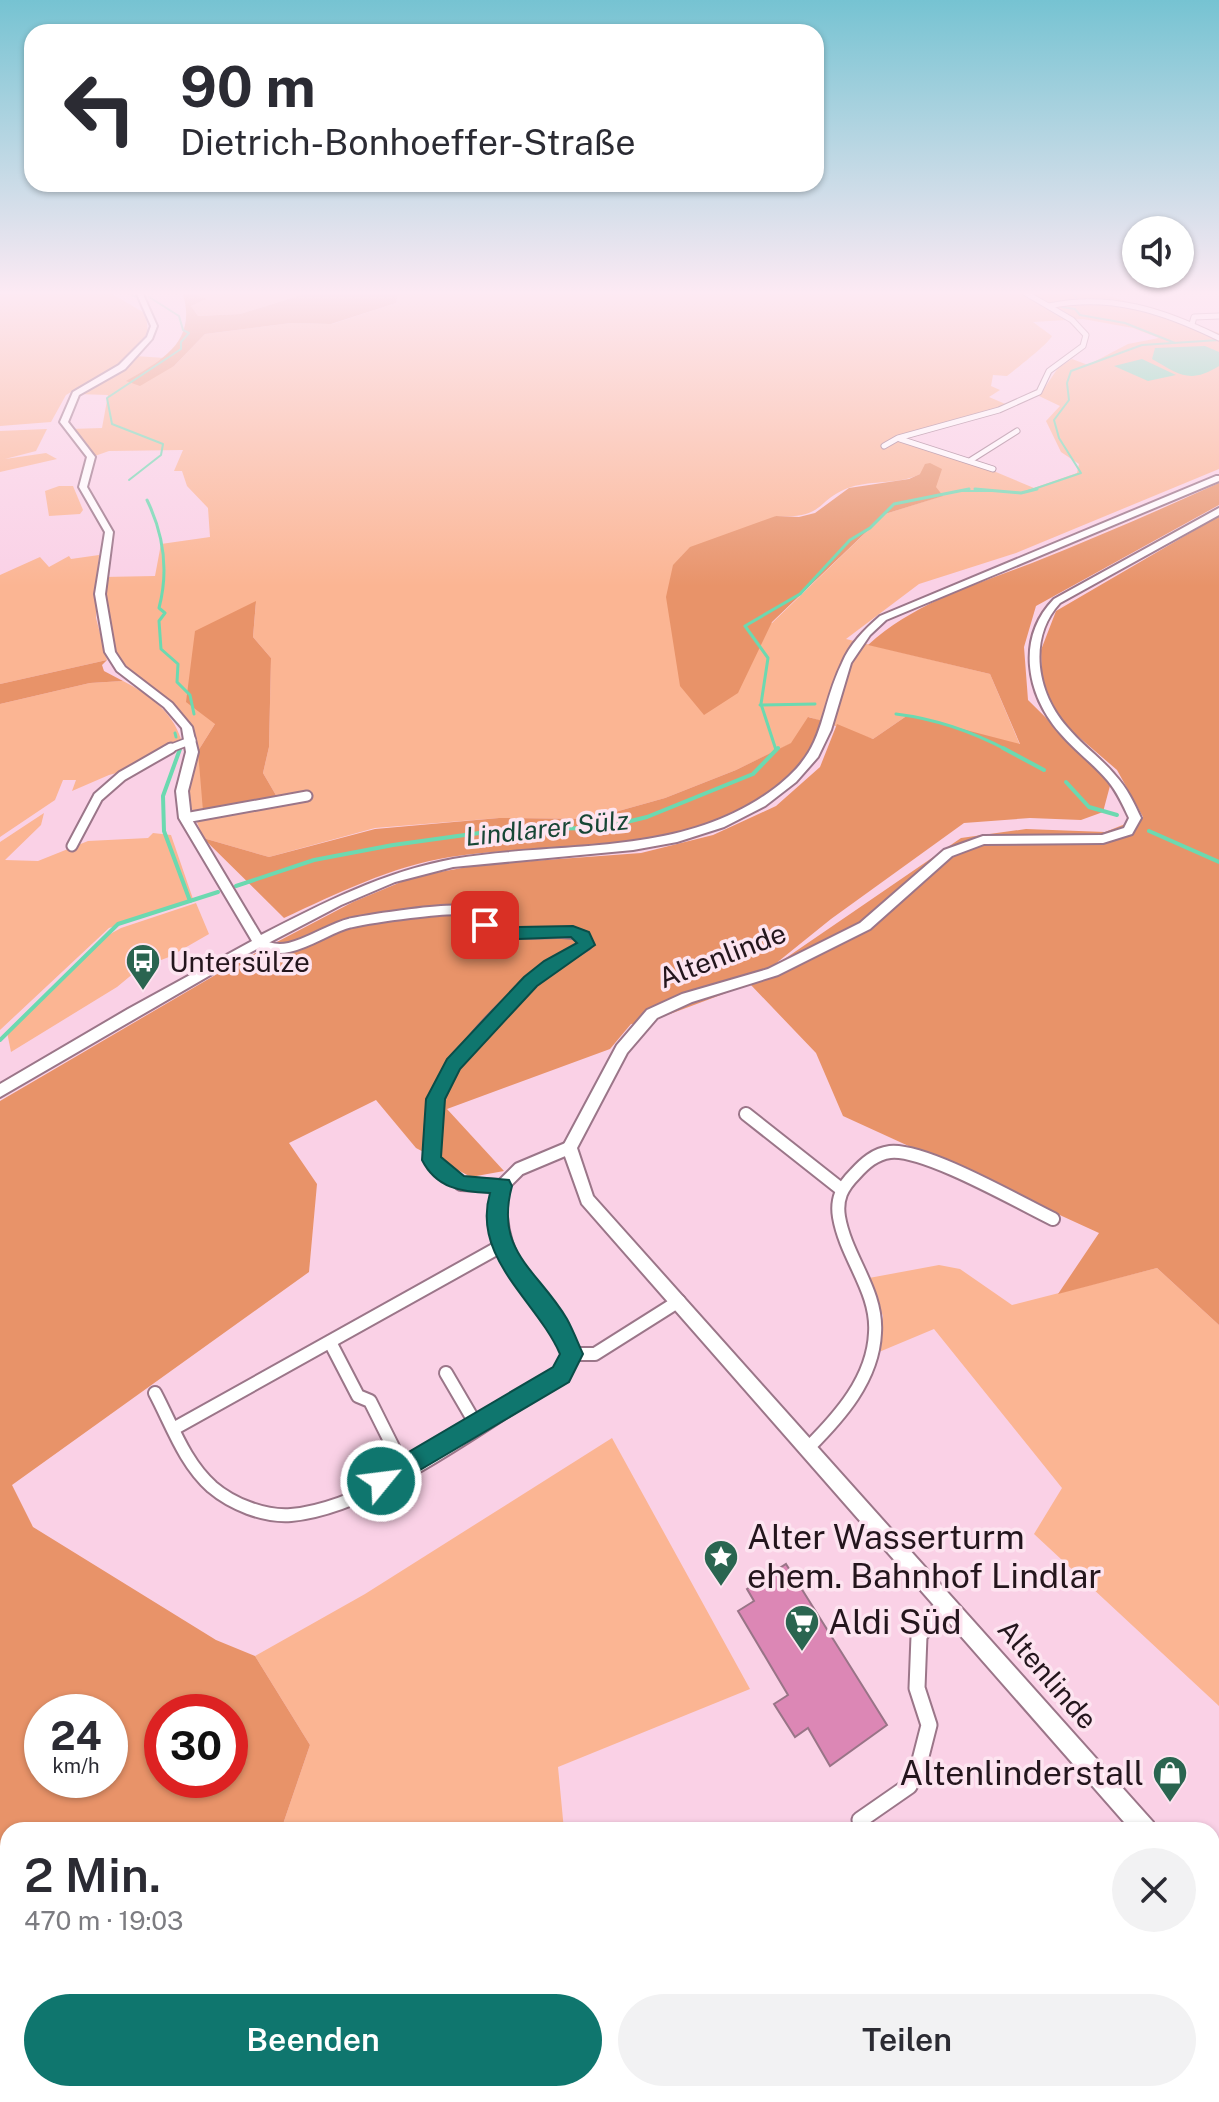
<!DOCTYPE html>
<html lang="de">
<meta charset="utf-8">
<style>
body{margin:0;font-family:"Public Sans",sans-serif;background:#f2f2f3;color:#2b2b33;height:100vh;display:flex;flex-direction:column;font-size:30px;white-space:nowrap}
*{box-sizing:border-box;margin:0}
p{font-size:26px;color:#7c7c81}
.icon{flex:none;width:44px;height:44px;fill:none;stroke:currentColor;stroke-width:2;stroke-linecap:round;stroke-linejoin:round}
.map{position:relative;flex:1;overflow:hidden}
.details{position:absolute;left:0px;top:1822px;width:1220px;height:280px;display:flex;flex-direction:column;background:#fff;border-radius:24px 24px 0 0;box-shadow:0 2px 6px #0004}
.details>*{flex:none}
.hud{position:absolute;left:24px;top:24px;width:800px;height:168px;border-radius:24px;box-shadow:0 2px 6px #0004;background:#fff;color:#2b2b33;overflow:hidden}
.fabs{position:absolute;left:1122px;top:216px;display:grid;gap:16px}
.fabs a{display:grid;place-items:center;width:72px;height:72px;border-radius:50%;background:#fff;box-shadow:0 2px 6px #0004;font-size:40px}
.speed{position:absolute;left:24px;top:1694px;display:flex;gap:16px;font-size:40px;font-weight:700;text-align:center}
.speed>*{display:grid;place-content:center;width:104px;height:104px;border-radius:50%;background:#fff;box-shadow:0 2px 6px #0004;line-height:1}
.speed small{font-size:20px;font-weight:400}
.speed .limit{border:12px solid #d22;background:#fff;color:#111}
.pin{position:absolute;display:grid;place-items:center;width:68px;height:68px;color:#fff;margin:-34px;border-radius:16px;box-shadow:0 4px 12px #0006}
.me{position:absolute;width:88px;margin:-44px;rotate:61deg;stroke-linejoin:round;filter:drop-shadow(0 0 6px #0008)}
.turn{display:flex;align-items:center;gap:28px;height:168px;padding:0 24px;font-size:36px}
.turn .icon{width:104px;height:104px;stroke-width:2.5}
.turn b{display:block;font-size:56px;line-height:68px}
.round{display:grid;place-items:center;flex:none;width:84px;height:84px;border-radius:42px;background:#f2f2f3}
.summary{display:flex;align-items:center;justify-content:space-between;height:136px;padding:0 24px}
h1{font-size:48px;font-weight:600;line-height:60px}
.primary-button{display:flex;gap:16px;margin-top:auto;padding:16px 24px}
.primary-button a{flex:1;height:92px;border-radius:48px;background:#0f766e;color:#fff;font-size:32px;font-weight:600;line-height:92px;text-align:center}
.primary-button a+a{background:#f2f2f3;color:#2b2b33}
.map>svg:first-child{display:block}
.green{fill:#fbb593;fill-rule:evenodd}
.forest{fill:#e89369;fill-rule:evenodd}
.water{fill:#6cd9b0}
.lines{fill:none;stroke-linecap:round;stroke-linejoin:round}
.stream-far3{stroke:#6cd9b0;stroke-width:2}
.stream-far2{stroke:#6cd9b0;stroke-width:3}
.stream-far1{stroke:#6cd9b0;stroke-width:4}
.stream{stroke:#6cd9b0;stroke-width:6}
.building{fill:#dc87b5;stroke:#997487;stroke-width:2}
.street-far4-casing{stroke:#9b7689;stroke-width:7}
.street-far3-casing{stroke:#9b7689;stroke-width:10}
.street-far2-casing{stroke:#9b7689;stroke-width:13}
.street-far1-casing{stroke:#9b7689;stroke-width:16}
.street-casing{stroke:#9b7689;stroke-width:19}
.secondary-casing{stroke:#9b7689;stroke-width:4}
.street-far4{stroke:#fff;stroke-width:5}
.street-far3{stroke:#fff;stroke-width:7}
.street-far2{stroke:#fff;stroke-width:9}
.street-far1{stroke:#fff;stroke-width:12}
.street{stroke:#fff;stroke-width:15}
.secondary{fill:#fff;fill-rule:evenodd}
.route{fill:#0f766e;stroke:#0a4d48;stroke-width:2}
.labels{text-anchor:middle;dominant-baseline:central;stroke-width:7;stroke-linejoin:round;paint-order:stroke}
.far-water-label{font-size:26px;font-style:italic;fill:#174635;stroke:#fde4f0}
.street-label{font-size:28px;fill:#24161d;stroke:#fde4f0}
.poi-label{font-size:28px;fill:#24161d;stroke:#fde4f0;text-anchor:start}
.near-poi-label{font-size:34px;fill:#24161d;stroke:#fde4f0;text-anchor:start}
</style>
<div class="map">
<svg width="1219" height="2102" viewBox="0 0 1219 2102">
<rect width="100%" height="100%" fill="#fad1e6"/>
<!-- green -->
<g class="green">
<polygon points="0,292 109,292 146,314 148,333 122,362 66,395 51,422 0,426"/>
<polygon points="189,292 311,292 240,314 198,316 191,306 205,299"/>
<path d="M 398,292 L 1098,292 L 1219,333 L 1219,469 L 1016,553 L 919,584 L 846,639 L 990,674 L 1020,745 L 908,715 L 873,739 L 809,717 L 792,743 L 736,770 L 665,798 L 590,819 L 499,818 L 375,828 L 269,857 L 203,838 L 187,796 L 193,731 L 181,711 L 137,678 L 108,647 L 103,577 L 155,576 L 161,544 L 210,537 L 208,508 L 187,486 L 182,471 L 174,471 L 183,450 L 109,451 L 92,457 L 89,448 L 70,429 L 102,428 L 108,395 L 77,394 L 135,356 L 165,358 L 127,381 L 174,366 L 205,334 L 291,323 L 332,324 L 396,303 ZM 1083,319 L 1133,328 L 1159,338 L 1128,344 L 1088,365 L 1072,359 L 1058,368 L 1039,396 L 1060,406 L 1046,421 L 1061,452 L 1079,464 L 1077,473 L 1034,488 L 960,457 L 900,438 L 1010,406 L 989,397 L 1000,390 L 991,386 L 993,375 L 1007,376 C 1017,368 1047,345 1052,336 L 1033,322 ZM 920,474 L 942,496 L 885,514 L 772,623 L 673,635 L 667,597 L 776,516 C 827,519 815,499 851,487 C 873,480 898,485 920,474 ZM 256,602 L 253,637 L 271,658 L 269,747 L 263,773 L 277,797 L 198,751 L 215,724 Z"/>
<polygon points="47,429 36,451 5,459 46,453 57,459 0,472 0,431"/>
<polygon points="59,486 73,486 83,510 80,514 49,516 45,491"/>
<polygon points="99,555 96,618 107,660 0,684 0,575 40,557 49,567 69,556 71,559"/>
<path d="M 123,681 C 148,694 172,711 181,739 L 128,770 L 109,775 L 72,791 L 76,780 L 63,780 L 55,800 L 0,837 L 0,704 L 90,683 Z"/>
<polygon points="44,813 41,825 5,860 38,861 88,841 148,838 153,833 171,835 193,899 109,928 0,1030 0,842"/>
<polygon points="196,903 209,934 169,957 140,968 117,987 11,1052 7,1032 103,938 121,928"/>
<polygon points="939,1265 960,1269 1012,1305 1157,1268 1219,1325 1219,1706 1034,1534 1062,1488 934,1329 879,1352 883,1316 869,1278"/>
<polygon points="612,1438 750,1689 558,1767 564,1830 281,1830 310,1745 255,1656 365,1594"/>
<polygon points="217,2094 666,2094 664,2102 220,2102"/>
</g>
<!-- forest -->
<g class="forest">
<path d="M 141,292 L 189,292 L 206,299 L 191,306 L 198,316 L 240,314 L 311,292 L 398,292 L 396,303 L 331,324 L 291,323 L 205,334 L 174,366 L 140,386 L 126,381 C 162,360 197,342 183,294 Z"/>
<polygon points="930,463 942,469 936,487 943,496 885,514 772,622 738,693 704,715 680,686 666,597 673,565 690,547 776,516 799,517 815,513 849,488 909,479 920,474 925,464"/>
<path d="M 1219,483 L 1219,505 L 1036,606 L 1024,647 L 1028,700 L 1111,782 L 1103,812 L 1081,820 L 1030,818 L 964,823 L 831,919 L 764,973 L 961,838 L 1026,829 L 1105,832 L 1143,817 L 1117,770 L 1059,720 L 1042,686 L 1041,650 L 1056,611 L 1219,516 L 1219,1325 L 1157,1268 L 1058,1294 L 1099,1233 L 843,1116 L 816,1053 L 750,984 L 646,1023 L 631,1024 L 610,1049 L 447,1109 L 504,1171 L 471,1177 L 416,1148 L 376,1100 L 289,1143 L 317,1184 L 309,1272 L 12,1485 L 33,1527 L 216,1640 L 255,1656 L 310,1745 L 281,1830 L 8,1830 L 8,1898 L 0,1888 L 0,1101 L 229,967 L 353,902 L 413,877 L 478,865 L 641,853 L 713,835 L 776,806 L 820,767 L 837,724 L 873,739 L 908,715 L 1020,744 L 990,674 L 868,645 C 916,602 973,586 1032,563 C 1095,538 1157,511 1219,483 ZM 42,1712 L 110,1712 L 110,1780 L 42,1780 ZM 162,1712 L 230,1712 L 230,1780 L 162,1780 Z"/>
<polygon points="256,601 253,637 271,658 269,747 263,773 277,797 203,811 198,751 215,724 186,702 195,631"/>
<polygon points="107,660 102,665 104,671 123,681 90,683 0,704 0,684"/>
<path d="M 808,717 L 823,721 C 816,734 810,752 800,764 C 719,860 561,840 450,857 C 392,866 336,894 284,918 L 203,838 L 269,857 L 375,829 L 499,818 L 590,819 L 665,798 L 736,770 L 791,743 Z"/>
<polygon points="0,1925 8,1935 8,2094 96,2094 98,2102 0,2102"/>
</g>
<!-- water -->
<g class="water">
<path d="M 1205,346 L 1219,352 L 1219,366 C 1190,384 1180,375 1152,359 L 1155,348 Z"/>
<polygon points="1142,359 1176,375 1148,381 1114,366"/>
</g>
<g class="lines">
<!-- stream-far3 -->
<g class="stream-far3">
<polyline points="126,292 136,297"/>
<polyline points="1072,292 1076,297"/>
<polyline points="1067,305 1062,307 1075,309 1080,315 1125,323 1175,343"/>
<polyline points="129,480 161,455 163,444 112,424 107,398 181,349 181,342 189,333 183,330 179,316 149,297"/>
<polyline points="959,491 1000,491"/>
<polyline points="1028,491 1081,473 1059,438 1054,420 1069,400 1067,383 1071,371 1142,345 1219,340"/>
</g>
<!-- stream-far2 -->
<g class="stream-far2">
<polyline points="975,489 1021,493 1037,489"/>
<path d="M 147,500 C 164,535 169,570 159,608 L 165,613 L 159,621 L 161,649 L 178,664 L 177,682 L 190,695 L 194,714"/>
<polyline points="760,705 815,704"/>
<path d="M 896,714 C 937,719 971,731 1007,750"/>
<polyline points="175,733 176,737"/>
<polyline points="776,750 761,704 768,658 745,626 800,594 850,540 870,528 894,504 969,489"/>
</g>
<!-- stream-far1 -->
<g class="stream-far1">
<polyline points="1003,748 1044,770"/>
<polyline points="180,749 163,796 164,831 190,901"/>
<polyline points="1066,782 1089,807 1117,815"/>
<polyline points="1149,831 1219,862"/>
<polyline points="236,886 314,860 393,845 508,829 602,828 647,817 753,774 778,748"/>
<polyline points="0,1040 118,924 218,892"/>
</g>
<!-- stream -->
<g class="stream">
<polyline points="0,1974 3,1993 8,1996"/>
<polyline points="73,2094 74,2102"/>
</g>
</g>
<!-- building -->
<polygon class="building" points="786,1564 887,1725 830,1766 808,1728 795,1737 774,1704 788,1695 738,1611 754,1601 747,1589"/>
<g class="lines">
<defs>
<g id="street-far4">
<path d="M 1049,306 C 1110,293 1164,311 1219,338"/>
<polyline points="1192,324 1194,317 1219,316"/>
<polyline points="900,439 993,469"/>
<polyline points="884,446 898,438 999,410 1039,392 1049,371 1083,346 1086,335 1072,320 1024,292"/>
<polyline points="971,460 1017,431"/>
</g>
<polyline id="street-far3" points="166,750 192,740"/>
<g id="street-far2">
<polyline points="185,818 307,796"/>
<polyline points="72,846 98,797 122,776 171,748"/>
<path d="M 259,942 C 287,962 321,930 350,923 C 369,919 452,906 466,911 C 485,917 495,931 516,933 C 540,935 559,929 583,936 L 586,945 C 532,975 469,1031 442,1088"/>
</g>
<g id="street-far1">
<path d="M 443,1086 C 431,1109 430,1134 431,1160 L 461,1184 L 502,1186 L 519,1169 L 569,1148"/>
<polyline points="746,1114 841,1189"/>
<polyline points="330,1342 358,1396 370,1401 404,1469"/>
<polyline points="572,1354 595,1354 679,1301"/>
<polyline points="446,1373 477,1426"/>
<path d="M 155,1393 C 172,1425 184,1462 212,1487 C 232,1504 264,1517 291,1515 C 374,1508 490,1419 561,1375 L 572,1354 C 540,1295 491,1259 502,1186"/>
<polyline points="175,1428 503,1245"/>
<path d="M 809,1447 C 840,1416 873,1379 875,1333 C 878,1291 846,1258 839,1217 C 836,1199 842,1187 855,1174 C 865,1163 875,1154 890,1152 C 924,1148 1018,1202 1053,1219"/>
</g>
<polyline id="street" points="860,1820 909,1786 917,1772 929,1725 917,1688 919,1636 945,1602"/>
<g id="secondary">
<path d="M 136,292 L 142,292 L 157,326 L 152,339 L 125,369 L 79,395 L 68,422 L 95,457 L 87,487 L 113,532 L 105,594 L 115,652 L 125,667 L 172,703 L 192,727 L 198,752 L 188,791 L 191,818 L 261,935 C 323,903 383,872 453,859 C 561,840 681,859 775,788 C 828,748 817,715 842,663 C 850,644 864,630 880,616 L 1216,476 L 1219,476 L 1219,481 L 886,620 L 870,635 L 851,663 L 831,730 L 818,757 L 796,782 L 765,806 L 724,827 L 677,842 L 633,850 L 453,867 L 395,882 L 341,905 L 238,959 L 0,1097 L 0,1084 L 128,1009 L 252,941 L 179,818 L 176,791 L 186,752 L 182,728 L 164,707 L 117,671 L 105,652 L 95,594 L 105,532 L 79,487 L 87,457 L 60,422 L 73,392 L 119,365 L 147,337 L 151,326 Z"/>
<path d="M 1219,508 L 1219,515 L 1060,603 C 1027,639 1037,693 1067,727 C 1082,745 1101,758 1115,775 C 1127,788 1134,803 1141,818 L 1132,834 L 1103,843 L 984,844 L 952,856 L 870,929 L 778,975 L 692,1002 L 657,1018 L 627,1053 L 577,1148 L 593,1196 L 1153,1822 L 1156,1830 L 1131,1830 L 582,1204 L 562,1148 L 617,1045 L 647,1010 L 682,994 L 768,969 L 860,923 L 944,850 L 983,836 L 1102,835 L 1124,828 L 1129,818 C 1123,805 1117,792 1108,781 C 1093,763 1074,750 1060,733 C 1026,694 1016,638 1054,599 Z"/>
<polygon points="0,1893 8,1896 8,1926 0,1923"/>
<polygon points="1212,1896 1219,1899 1219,1926 1212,1923"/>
<polygon points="113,2094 139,2094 142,2102 116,2102"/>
</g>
</defs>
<!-- street-far4 casing -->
<use href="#street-far4" class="street-far4-casing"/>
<!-- street-far3 casing -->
<use href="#street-far3" class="street-far3-casing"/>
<!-- street-far2 casing -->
<use href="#street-far2" class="street-far2-casing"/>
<!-- street-far1 casing -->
<use href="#street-far1" class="street-far1-casing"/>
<!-- street casing -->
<use href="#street" class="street-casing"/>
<!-- secondary casing -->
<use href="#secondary" class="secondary-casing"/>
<!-- street-far4 -->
<use href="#street-far4" class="street-far4"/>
<!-- street-far3 -->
<use href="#street-far3" class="street-far3"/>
<!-- street-far2 -->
<use href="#street-far2" class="street-far2"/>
<!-- street-far1 -->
<use href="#street-far1" class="street-far1"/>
<!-- street -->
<use href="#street" class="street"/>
<!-- secondary -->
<use href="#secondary" class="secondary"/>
</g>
<!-- sky -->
<linearGradient id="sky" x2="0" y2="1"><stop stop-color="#76c3d2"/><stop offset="0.5" stop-color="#fdeaf4"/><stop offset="1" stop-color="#fdeaf4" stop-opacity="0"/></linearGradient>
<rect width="1219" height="586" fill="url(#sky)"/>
<!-- route -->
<path class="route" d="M 485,919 L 518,927 L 573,926 L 589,932 L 595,945 L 537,986 L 460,1069 L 445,1099 L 441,1157 L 464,1176 L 509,1180 L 512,1186 C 494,1252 538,1270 567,1319 C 573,1330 578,1343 583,1354 L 569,1382 L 381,1493 L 373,1490 L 369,1481 L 373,1473 L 553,1367 L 560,1354 C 537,1301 471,1258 490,1193 C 461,1192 436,1188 422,1160 L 426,1099 L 447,1059 L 524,977 L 544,961 L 577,943 L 571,937 L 518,939 L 479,929 L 477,925 Z"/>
<!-- icons -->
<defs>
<symbol id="bus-pin" viewBox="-11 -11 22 30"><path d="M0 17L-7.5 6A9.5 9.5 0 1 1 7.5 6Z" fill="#2a6550" stroke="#fde4f0"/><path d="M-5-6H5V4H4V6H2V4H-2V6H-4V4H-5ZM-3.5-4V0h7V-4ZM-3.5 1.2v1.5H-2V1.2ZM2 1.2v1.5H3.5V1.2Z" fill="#fff"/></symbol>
<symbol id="sight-pin" viewBox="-11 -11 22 30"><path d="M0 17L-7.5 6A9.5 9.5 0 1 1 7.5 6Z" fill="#2a6550" stroke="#fde4f0"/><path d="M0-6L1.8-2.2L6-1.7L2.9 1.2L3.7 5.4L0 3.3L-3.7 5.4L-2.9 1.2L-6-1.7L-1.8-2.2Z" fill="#fff"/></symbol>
<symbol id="supermarket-pin" viewBox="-11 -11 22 30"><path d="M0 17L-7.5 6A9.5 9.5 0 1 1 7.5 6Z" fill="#2a6550" stroke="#fde4f0"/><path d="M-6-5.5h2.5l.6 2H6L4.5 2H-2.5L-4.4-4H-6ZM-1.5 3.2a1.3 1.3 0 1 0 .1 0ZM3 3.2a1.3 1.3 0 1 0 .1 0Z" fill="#fff"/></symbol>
<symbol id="shop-pin" viewBox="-11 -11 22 30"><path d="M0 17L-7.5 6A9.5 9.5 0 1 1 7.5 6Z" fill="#2a6550" stroke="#fde4f0"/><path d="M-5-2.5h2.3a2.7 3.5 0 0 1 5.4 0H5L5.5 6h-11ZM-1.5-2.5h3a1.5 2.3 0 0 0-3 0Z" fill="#fff"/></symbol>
</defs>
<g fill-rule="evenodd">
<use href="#bus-pin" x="123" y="941" width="40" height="54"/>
<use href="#sight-pin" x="701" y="1537" width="40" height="54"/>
<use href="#supermarket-pin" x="782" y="1602" width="40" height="54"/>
<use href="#shop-pin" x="1150" y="1753" width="40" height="54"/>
</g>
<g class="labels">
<!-- far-water labels -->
<g class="far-water-label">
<text transform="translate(547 828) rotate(-6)">Lindlarer Sülz</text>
</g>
<!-- street labels -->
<g class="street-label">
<text transform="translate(722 955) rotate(-21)">Altenlinde</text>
<text transform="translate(1048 1674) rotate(49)">Altenlinde</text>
</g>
<!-- poi labels -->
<g class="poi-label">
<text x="169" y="961">Untersülze</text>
</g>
<!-- near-poi labels -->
<g class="near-poi-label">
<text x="747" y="1537">Alter Wasserturm<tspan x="747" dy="39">ehem. Bahnhof Lindlar</tspan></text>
<text x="828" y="1622">Aldi Süd</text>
<text x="1144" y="1773" text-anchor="end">Altenlinderstall</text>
</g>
</g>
</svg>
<div class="fabs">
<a><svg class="icon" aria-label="sound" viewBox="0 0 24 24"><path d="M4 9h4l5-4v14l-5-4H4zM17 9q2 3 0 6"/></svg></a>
</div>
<div class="speed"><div>24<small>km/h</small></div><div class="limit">30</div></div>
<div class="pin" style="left:485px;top:925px;background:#d93025"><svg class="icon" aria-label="arrive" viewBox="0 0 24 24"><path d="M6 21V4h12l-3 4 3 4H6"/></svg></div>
<svg class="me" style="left:381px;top:1481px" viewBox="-20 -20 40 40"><circle r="17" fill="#0f766e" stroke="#fff" stroke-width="3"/><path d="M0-11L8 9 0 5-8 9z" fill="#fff"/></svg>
<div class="hud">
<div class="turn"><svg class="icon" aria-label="left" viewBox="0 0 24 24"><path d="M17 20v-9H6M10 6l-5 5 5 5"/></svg><div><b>90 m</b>Dietrich-Bonhoeffer-Straße</div></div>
</div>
<section class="details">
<div class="summary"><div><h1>2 Min.</h1><p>470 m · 19:03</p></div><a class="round"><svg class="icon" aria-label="close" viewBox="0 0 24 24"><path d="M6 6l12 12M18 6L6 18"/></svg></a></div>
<div class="primary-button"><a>Beenden</a><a>Teilen</a></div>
</section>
</div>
